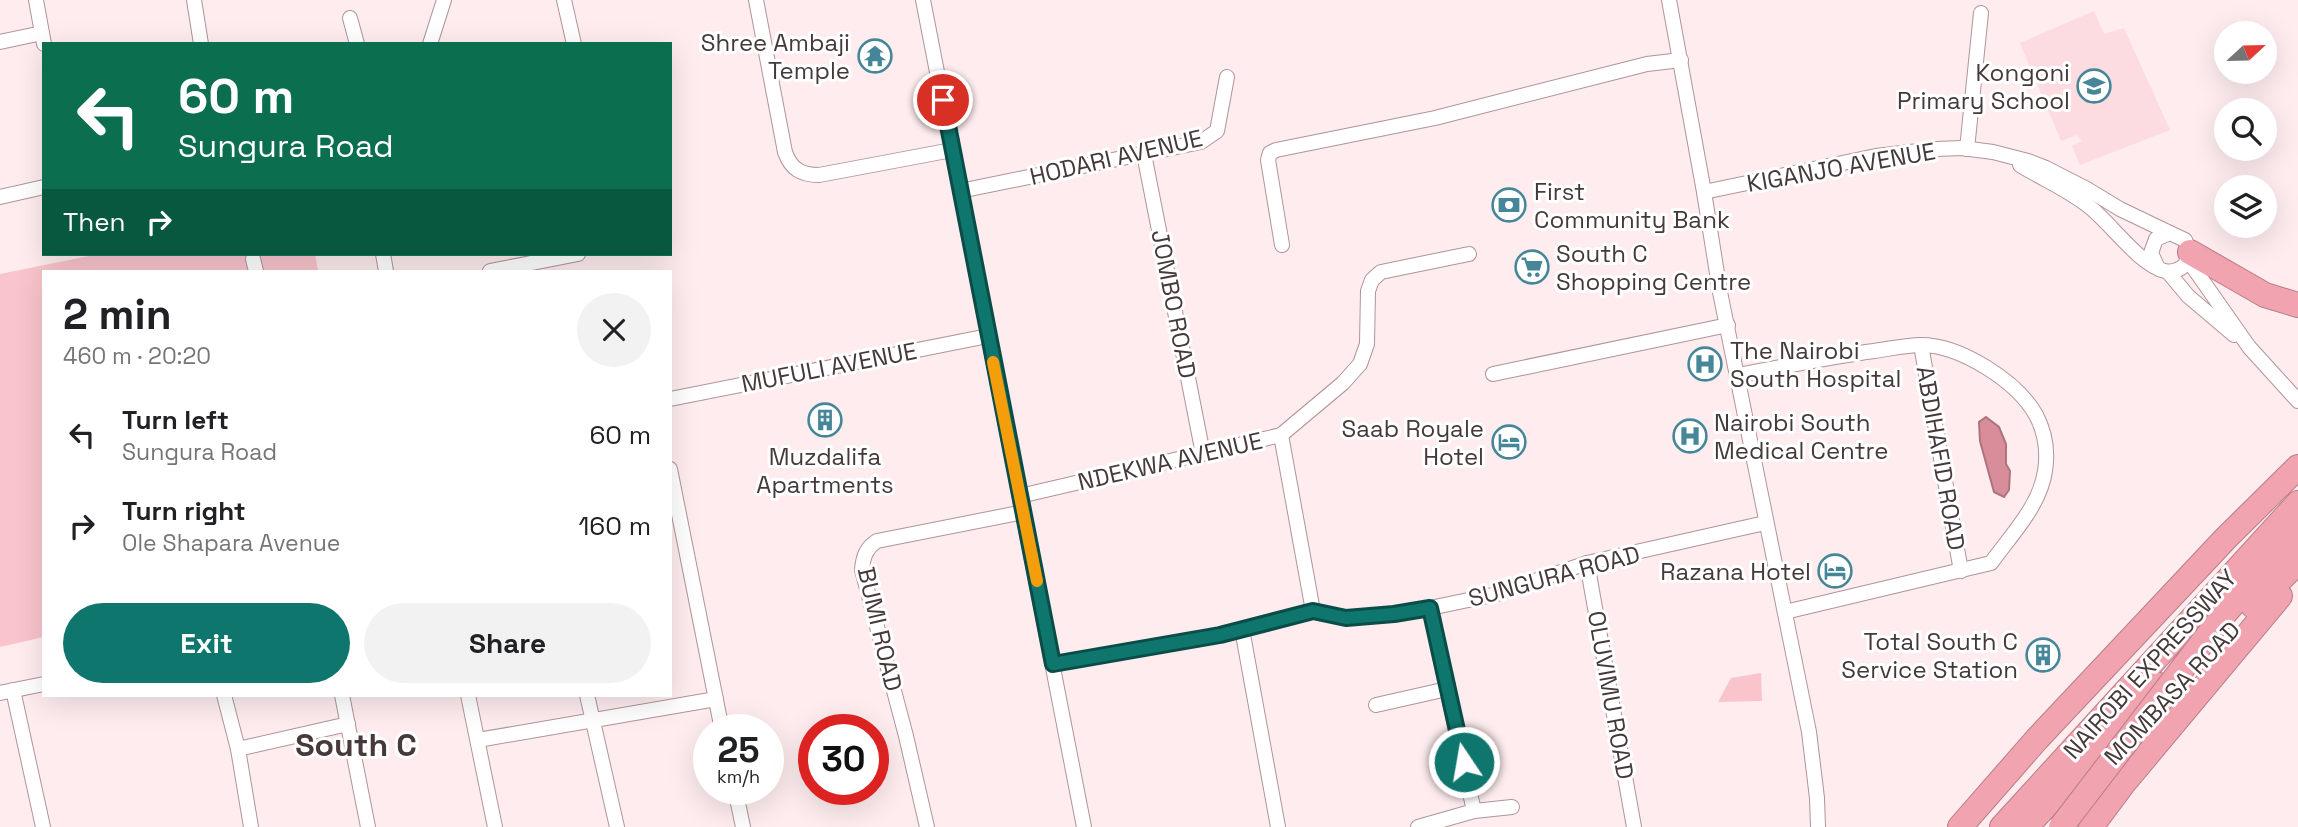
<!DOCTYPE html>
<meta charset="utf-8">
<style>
body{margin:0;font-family:"Space Grotesk",sans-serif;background:#f2f2f2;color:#202124;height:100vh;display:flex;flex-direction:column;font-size:26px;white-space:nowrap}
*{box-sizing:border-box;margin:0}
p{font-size:23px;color:#757577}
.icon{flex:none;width:38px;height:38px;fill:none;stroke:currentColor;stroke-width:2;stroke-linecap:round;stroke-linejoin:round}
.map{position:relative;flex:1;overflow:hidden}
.sheet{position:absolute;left:42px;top:270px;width:630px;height:427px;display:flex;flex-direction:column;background:#fff;border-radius:0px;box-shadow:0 7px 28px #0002}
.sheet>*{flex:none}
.banner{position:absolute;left:42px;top:42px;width:630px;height:214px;border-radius:0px;box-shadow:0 7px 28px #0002;background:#0b6e4f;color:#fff;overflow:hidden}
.needle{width:46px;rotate:68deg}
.tools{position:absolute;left:2214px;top:21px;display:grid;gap:14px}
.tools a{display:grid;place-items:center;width:63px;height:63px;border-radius:50%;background:#fff;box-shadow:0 7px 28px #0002;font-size:35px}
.speed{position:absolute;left:693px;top:714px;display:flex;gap:14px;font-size:35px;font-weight:700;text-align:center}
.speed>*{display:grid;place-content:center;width:91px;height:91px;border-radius:50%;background:#fff;box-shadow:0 7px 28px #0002;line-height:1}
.speed small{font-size:18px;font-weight:400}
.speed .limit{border:10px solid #d22;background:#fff;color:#111}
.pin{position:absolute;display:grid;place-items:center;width:60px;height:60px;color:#fff;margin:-30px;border:4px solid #fff;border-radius:50%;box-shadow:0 2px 7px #0007}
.me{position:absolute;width:77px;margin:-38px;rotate:348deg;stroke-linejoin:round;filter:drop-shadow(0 0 5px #0008)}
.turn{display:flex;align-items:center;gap:24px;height:147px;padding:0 21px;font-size:32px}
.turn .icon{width:91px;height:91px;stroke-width:2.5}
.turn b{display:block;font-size:49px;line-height:60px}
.then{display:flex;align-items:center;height:66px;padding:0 21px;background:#0003;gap:14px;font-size:26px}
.round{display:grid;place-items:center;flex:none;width:74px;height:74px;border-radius:37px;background:#f2f2f2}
.summary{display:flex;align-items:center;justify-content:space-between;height:119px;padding:0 21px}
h1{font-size:42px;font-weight:700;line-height:52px}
.action{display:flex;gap:14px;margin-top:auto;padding:14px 21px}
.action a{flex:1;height:80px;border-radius:42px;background:#0f766e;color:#fff;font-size:28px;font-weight:700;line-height:80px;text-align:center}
.action a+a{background:#f2f2f2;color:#202124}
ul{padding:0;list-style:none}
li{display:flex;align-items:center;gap:21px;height:91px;padding:0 21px}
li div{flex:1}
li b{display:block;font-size:26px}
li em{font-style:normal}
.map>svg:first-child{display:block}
.built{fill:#fcdce1}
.green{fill:#f9c4cc}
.water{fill:#d98d9a;stroke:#ad747e;stroke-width:2}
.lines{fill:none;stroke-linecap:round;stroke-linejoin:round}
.street-casing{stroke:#b09498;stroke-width:16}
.highway-casing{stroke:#b57e87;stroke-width:26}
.street{stroke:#fff;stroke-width:14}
.highway{stroke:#f2a3b0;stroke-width:24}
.highway-bridge-casing{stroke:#b57e87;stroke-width:26;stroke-linecap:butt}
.highway-bridge{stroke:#f2a3b0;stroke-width:24}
.route-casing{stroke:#0a4d48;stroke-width:18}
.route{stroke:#0f766e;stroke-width:12}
.slow{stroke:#f59e0b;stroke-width:12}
.labels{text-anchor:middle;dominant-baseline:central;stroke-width:6;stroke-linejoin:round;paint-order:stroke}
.poi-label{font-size:24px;fill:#45393b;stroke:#fff;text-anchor:end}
.street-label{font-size:24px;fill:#45393b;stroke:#fff}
.district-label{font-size:32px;font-weight:bold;fill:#45393b;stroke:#fff}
</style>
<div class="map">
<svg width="2298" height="827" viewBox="0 0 2298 827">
<rect width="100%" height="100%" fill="#feecee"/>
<!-- built -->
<polygon class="built" points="2094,11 2104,34 2124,28 2170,130 2080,165 2072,146 2082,141 2077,135 2061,141 2020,43"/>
<!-- green -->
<g class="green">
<polygon points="99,254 315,254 318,271 44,271 44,637 0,647 0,274"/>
<polygon points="1761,673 1762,701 1718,702 1731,678"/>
</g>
<!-- water -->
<polygon class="water" points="1986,417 1999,427 2006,444 2006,464 2010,471 2009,490 2004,497 1994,492 1980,441 1979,422"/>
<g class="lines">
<defs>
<g id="street">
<polyline points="36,0 44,44"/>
<polyline points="194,0 201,44"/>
<polyline points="564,0 574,44"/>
<path d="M 756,0 L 785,152 C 791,169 801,175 819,175 L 952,150"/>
<polyline points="923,0 1084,827"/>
<polyline points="1669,0 1704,192 1720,292 1809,732 1817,798 1818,827"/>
<polyline points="350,18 357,44"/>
<polyline points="0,42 42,33"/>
<polyline points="430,44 444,0"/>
<polyline points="1967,149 1981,13"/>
<polyline points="1144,154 1203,454"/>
<path d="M 2020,165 C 2044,180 2069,190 2091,208 C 2112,225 2140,265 2165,271 C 2173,273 2179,270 2185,265 L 2190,252 L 2185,240 L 2170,233 L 2156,239 L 2151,253 L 2157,266"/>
<polyline points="960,191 1201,142 1217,131 1227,77"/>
<polyline points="1704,192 1876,156 1936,149 1962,148 1993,152 2028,161 2046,168 2087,189 2120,209 2170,233"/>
<polyline points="0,197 44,187"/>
<polyline points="1282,245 1268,160 1270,153 1276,150 1435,118 1647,64 1681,60"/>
<polyline points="383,254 386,271"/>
<polyline points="253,259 256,271"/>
<polyline points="2188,260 2249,347 2298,401"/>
<polyline points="490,271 578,254"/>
<polyline points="2168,272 2188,296 2234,335"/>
<polyline points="1921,345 1961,571"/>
<polyline points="1493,374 1728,325"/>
<path d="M 1737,375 C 1783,367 1828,357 1874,351 C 1889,349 1906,345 1921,345 C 1960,345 2017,381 2036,415 C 2045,432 2048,452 2045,471 C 2040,506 2011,535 1991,563 L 1785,612"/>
<polyline points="670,399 988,336"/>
<polyline points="1281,435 1313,611"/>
<polyline points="670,469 722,730"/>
<polyline points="1020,496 1281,435 1343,383 1360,364 1367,344 1368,291 1372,280 1381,272 1469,254"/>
<polyline points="1587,563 1634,827"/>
<polyline points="1242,629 1278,827"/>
<polyline points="1053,664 1220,635 1313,611 1346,618 1394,614 1430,608 1497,594 1587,563 1765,523"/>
<polyline points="13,690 43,827"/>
<polyline points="0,693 44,684"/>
<polyline points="224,695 238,749 251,827"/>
<polyline points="342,695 368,827"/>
<polyline points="468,695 495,827"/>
<polyline points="587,695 617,827"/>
<polyline points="1376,705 1447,689 1430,608"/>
<polyline points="478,740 716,699"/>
<polyline points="238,749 348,724"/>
<polyline points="735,789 743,827"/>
<polyline points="1474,811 1512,807"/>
<path d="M 927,827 L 906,736 L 862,570 C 863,557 866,548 877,541 L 1024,512"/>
<polyline points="1418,827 1474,811 1447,689"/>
</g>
<g id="highway">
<polyline points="2190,252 2265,295 2298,305"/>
<polyline points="2253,606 2298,562"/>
<polyline points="2207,633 2298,532"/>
<polyline points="1960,827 2037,739 2226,538 2298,467"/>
<polyline points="2002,827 2298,503"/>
<polyline points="2026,827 2159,685"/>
<polyline points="2091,827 2123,784 2280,596"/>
</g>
</defs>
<!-- street casing -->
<use href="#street" class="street-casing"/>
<!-- highway casing -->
<use href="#highway" class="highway-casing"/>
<!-- street -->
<use href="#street" class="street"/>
<!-- highway -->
<use href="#highway" class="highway"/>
<defs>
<polyline id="highway-bridge" points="2061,827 2222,617"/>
</defs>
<!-- highway-bridge casing -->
<use href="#highway-bridge" class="highway-bridge-casing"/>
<!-- highway-bridge -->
<use href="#highway-bridge" class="highway-bridge"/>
</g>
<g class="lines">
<defs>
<polyline id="route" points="943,100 1053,664 1220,635 1313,611 1346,618 1394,614 1430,608 1464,762"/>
</defs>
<!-- route casing -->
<use href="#route" class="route-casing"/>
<!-- route -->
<use href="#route" class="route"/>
<!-- slow -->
<polyline class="slow" points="993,362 1037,581"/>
</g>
<!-- icons -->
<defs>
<symbol id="temple-ring" viewBox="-11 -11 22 22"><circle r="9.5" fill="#fff" stroke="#458698" stroke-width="1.5"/><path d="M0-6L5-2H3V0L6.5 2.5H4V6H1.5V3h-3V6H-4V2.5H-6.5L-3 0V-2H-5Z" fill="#458698"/></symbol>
<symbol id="school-ring" viewBox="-11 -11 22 22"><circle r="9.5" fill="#fff" stroke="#458698" stroke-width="1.5"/><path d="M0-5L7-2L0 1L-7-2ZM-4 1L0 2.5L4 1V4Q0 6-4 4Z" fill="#458698"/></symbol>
<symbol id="bank-ring" viewBox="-11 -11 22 22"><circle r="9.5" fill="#fff" stroke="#458698" stroke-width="1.5"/><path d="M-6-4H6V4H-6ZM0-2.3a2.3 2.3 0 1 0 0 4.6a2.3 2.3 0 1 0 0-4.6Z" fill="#458698"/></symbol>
<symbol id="supermarket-ring" viewBox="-11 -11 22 22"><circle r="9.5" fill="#fff" stroke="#458698" stroke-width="1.5"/><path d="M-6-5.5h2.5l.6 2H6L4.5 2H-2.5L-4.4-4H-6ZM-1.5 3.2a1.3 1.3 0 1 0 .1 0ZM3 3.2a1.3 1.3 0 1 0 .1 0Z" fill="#458698"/></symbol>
<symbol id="hospital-ring" viewBox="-11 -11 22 22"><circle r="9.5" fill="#fff" stroke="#458698" stroke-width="1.5"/><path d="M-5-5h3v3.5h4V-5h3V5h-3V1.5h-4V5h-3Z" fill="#458698"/></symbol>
<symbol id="building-ring" viewBox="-11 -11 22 22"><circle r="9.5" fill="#fff" stroke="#458698" stroke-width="1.5"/><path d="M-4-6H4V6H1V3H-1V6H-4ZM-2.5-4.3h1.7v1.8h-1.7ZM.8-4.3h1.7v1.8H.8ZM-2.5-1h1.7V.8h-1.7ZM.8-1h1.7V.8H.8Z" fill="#458698"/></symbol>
<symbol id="hotel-ring" viewBox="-11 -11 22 22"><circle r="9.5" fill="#fff" stroke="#458698" stroke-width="1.5"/><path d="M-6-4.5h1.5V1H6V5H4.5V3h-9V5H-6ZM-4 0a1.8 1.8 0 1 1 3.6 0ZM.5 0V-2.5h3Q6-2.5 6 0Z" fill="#458698"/></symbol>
</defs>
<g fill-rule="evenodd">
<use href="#temple-ring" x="856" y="37" width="38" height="38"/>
<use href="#school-ring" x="2075" y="67" width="38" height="38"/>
<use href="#bank-ring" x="1490" y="186" width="38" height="38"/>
<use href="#supermarket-ring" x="1513" y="248" width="38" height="38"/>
<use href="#hospital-ring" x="1686" y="345" width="38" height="38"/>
<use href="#building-ring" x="806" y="401" width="38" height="38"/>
<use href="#hospital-ring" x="1671" y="417" width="38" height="38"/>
<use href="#hotel-ring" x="1490" y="423" width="38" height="38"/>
<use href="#hotel-ring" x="1816" y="552" width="38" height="38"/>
<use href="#building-ring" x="2024" y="636" width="38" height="38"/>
</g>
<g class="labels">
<!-- poi labels -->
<g class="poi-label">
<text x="850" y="42">Shree Ambaji<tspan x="850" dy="28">Temple</tspan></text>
<text x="2070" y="72">Kongoni<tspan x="2070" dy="28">Primary School</tspan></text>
<text x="1534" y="191" text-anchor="start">First<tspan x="1534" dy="28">Community Bank</tspan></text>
<text x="1556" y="253" text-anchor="start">South C<tspan x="1556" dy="28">Shopping Centre</tspan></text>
<text x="1730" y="350" text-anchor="start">The Nairobi<tspan x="1730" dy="28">South Hospital</tspan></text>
<text x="1714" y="422" text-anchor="start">Nairobi South<tspan x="1714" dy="28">Medical Centre</tspan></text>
<text x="1484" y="428">Saab Royale<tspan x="1484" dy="28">Hotel</tspan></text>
<text x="825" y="456" text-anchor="middle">Muzdalifa<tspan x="825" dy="28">Apartments</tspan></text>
<text x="1811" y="571">Razana Hotel</text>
<text x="2018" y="641">Total South C<tspan x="2018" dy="28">Service Station</tspan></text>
</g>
<!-- street labels -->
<g class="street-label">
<text transform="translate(1116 157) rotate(-13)">HODARI AVENUE</text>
<text transform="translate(1841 167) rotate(-10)">KIGANJO AVENUE</text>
<text transform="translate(1174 304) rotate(79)">JOMBO ROAD</text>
<text transform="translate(829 367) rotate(-11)">MUFULI AVENUE</text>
<text transform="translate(1941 458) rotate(80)">ABDIHAFID ROAD</text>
<text transform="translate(1170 461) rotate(-13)">NDEKWA AVENUE</text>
<text transform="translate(1554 576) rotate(-15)">SUNGURA ROAD</text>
<text transform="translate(880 629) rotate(77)">BUMI ROAD</text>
<text transform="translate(2150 664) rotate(-48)">NAIROBI EXPRESSWAY</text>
<text transform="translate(2172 693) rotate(-47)">MOMBASA ROAD</text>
<text transform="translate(1611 695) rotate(80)">OLUVIMU ROAD</text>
</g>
<!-- district labels -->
<g class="district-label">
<text x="356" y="745">South C</text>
</g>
</g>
</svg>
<div class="tools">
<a><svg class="needle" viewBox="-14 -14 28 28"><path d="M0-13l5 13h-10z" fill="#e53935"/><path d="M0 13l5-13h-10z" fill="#757577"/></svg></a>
<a><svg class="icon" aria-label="search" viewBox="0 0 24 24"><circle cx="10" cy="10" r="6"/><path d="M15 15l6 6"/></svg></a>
<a><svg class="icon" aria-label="layers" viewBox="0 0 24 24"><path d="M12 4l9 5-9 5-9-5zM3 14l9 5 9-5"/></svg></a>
</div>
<div class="speed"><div>25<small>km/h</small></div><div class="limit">30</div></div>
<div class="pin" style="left:943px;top:100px;background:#d93025"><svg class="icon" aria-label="arrive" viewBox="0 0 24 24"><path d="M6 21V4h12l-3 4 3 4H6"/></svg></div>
<svg class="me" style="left:1464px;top:762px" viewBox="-20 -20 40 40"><circle r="17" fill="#0f766e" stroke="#fff" stroke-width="3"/><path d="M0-11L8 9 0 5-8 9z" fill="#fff"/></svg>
<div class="banner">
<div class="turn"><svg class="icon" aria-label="left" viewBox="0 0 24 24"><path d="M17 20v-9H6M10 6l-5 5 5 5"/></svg><div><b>60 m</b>Sungura Road</div></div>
<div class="then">Then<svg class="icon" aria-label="right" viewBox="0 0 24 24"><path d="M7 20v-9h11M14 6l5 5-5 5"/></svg></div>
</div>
<section class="sheet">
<div class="summary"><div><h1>2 min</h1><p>460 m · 20:20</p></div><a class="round"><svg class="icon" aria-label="close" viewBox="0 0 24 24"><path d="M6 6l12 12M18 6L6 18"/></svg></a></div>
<ul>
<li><svg class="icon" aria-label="left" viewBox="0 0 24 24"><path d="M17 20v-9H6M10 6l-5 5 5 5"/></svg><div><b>Turn left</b><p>Sungura Road</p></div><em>60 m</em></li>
<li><svg class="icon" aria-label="right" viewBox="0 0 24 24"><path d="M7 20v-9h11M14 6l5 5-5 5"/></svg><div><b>Turn right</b><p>Ole Shapara Avenue</p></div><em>160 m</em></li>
</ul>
<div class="action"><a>Exit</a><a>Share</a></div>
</section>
</div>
